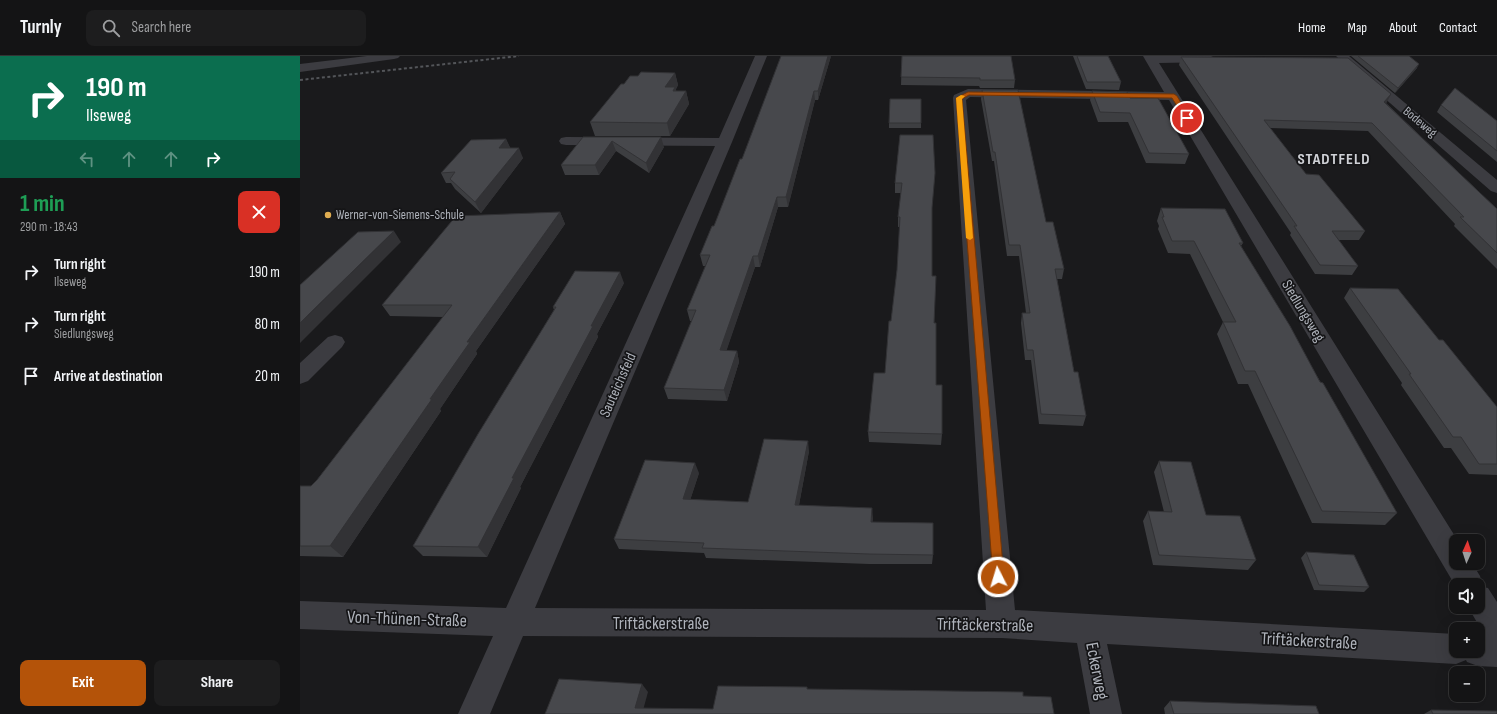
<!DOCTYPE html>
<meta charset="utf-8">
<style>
body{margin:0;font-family:"Sofia Sans Condensed",sans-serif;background:#1d1d1e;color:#f1f3f6;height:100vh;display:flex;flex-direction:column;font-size:15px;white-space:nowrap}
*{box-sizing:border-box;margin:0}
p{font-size:13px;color:#9d9ea0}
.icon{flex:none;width:22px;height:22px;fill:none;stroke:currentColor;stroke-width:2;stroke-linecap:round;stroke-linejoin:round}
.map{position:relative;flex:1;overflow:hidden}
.sheet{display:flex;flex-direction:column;background:#141415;width:300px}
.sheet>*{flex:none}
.banner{background:#0b6e4f;color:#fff;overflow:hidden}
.needle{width:26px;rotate:3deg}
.controls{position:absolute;left:1149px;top:478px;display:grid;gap:8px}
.controls a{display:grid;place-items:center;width:36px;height:36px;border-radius:8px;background:#141415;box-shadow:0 4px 16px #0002,0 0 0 1px #333334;font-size:20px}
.pin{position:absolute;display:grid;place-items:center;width:34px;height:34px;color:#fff;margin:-17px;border:2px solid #fff;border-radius:50%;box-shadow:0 1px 4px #0007}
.me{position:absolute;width:44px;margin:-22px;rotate:355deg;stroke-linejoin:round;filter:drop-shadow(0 0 3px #0008)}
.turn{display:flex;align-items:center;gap:14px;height:84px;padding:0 20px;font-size:18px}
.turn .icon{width:52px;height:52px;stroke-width:2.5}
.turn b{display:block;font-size:28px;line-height:34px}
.lanes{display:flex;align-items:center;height:38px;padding:0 20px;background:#0003;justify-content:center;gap:20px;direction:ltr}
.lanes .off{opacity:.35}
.round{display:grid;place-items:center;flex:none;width:42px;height:42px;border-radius:8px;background:#1d1d1e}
.head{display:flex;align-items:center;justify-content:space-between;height:68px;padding:0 20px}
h1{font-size:24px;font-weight:700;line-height:30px;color:#1e9e55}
.button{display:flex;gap:8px;margin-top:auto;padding:8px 20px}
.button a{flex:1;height:46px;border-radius:8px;background:#b45309;color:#fff;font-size:16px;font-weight:700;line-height:46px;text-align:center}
.button a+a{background:#1d1d1e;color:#f1f3f6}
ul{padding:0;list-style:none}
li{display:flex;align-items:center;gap:12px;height:52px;padding:0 20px}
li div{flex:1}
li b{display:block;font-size:15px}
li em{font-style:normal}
header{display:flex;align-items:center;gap:24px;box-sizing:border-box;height:56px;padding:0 20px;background:#141415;border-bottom:1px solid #333334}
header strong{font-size:19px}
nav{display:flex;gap:22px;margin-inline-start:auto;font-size:14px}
.search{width:280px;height:36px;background:#1d1d1e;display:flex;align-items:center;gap:10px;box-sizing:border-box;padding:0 14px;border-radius:8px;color:#9d9ea0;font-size:15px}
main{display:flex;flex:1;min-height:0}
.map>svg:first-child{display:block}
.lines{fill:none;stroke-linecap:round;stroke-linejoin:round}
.minor{fill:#3c3c41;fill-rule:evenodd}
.rail{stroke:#535559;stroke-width:2;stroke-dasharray:3 2.5;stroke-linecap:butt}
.wall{fill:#3d3e41}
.shaded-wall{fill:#323235}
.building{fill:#47484c;stroke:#323235}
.route{fill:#b45309;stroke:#753606}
.slow{fill:#f59e0b}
.poi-dot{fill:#deac50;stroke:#151517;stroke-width:1.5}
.labels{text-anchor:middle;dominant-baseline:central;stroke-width:3.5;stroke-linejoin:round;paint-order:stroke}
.far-street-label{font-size:13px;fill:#aeb2ba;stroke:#151517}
.far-poi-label{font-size:13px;fill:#aeb2ba;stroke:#151517;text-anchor:start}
.street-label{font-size:15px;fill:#aeb2ba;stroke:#151517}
.far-district-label{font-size:16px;font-weight:bold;letter-spacing:1px;fill:#cfd1d6;stroke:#151517}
.near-street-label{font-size:18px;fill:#aeb2ba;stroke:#151517}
</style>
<header>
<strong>Turnly</strong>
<div class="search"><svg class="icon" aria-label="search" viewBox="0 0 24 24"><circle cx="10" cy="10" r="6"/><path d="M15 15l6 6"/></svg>Search here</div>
<nav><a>Home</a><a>Map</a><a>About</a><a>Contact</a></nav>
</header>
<main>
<section class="sheet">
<div class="banner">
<div class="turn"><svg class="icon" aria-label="right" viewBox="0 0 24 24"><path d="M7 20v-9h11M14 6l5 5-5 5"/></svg><div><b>190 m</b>Ilseweg</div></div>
<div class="lanes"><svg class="icon off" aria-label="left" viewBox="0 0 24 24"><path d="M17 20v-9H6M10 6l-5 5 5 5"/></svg><svg class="icon off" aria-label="ahead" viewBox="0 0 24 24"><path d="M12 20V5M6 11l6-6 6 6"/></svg><svg class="icon off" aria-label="ahead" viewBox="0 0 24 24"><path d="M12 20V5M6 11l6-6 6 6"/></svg><svg class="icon" aria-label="right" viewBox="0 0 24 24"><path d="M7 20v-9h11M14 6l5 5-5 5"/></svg></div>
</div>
<div class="head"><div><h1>1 min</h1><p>290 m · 18:43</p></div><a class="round" style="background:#d93025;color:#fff"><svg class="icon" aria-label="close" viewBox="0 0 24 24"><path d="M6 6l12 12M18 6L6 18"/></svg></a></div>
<ul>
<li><svg class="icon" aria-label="right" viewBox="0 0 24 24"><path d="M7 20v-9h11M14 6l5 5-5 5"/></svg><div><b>Turn right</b><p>Ilseweg</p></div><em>190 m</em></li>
<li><svg class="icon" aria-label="right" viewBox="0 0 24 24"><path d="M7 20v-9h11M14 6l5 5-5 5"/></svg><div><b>Turn right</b><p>Siedlungsweg</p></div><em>80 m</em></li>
<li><svg class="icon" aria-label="arrive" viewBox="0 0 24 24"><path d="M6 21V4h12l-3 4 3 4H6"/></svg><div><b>Arrive at destination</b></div><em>20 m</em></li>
</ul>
<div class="button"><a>Exit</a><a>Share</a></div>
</section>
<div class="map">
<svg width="1197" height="658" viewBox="0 0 1197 658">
<rect width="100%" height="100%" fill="#1a1a1c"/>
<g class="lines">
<!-- minor -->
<g class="minor">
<polygon points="67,0 100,0 98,2 94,3 0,16 0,8"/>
<path d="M 455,0 L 467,0 L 432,86 L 235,552 L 686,554 L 653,42 L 654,39 L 668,33 L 864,36 L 843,0 L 911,0 L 915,2 L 917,4 L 915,6 L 859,7 L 1158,485 L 1156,485 L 1156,507 L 1172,507 L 1180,520 L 1183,531 L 1188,532 L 1197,546 L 1197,611 L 1178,610 L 1167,606 L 1166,604 L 1156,608 L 807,588 L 822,658 L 790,658 L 777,587 L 702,582 L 223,580 L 190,658 L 158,658 L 193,580 L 0,573 L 0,545 L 206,552 L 415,90 L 266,89 L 261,88 L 259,85 L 261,82 L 266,81 L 419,82 ZM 670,41 L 869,44 L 1156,531 L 1156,529 L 1178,529 L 1178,551 L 1168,551 L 1185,580 L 1178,580 L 1178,595 L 1156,595 L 1156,578 L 715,554 L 666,44 Z"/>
<polygon points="1036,0 1049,0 1197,124 1197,137 1191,135"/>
<polygon points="35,279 42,281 45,286 42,291 8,325 0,328 0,307 28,281"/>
</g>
<!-- rail -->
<polyline class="rail" points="0,24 219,0"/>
</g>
<!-- wall -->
<g class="wall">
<polygon points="531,0 518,44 515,44 488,151 478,151 460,211 455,211 426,295 437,295 439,306 427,345 368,343 364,332 392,265 390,265 387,254 406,210 403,210 400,199 414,170 442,103"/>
<polygon points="602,0 715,24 714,32 680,32 679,30 601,29"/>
<polygon points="773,0 808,0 821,26 819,34 786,33"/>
<polygon points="1051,0 1109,0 1117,12 1095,37"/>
<polygon points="881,1 1091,38 1086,47 1197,153 1197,213 1154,170 1155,168 1068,75 970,72 1006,118 1065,175 1059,184 1038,184 1058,210 1052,219 1015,218 990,179 991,177 879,9"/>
<polygon points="375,17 378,29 376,33 376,35 386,35 389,48 370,80 295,80 290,66 324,28 338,20"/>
<polygon points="682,34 746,166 764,213 762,223 757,223 774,316 786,360 783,370 739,368 731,304 725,304 721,267 722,257 726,257 719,200 707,200 694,105 692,105 681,43"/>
<polygon points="792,35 830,42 889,98 885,108 846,107 828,66 798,66 790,44"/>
<polygon points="621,43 621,72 589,72 589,67"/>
<polygon points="1141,49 1197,65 1197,106 1137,56"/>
<polygon points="600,79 632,156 632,220 636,329 642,378 641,389 569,386 568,376 585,317 597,214 600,171 598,171 598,161 601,137 595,137 595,127"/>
<polygon points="283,81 364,91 349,117 316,95 299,119 265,119 261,109"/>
<polygon points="206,83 210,92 223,102 181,157 155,133 151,127 146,127 141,117"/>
<polygon points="861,152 943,187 941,190 1097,457 1085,469 1012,467 948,328 938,328 917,278 923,266 890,198 868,197 858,173 859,170 857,165"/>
<polygon points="260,156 265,168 176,295 177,298 140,353 141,355 43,501 0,500 0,430 11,430 17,424 143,261 90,260 82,249"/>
<polygon points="324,227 297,278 298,281 220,431 221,432 187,501 123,500 113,490 254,254 253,251"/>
<polygon points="1050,232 1139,284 1197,351 1197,419 1169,418 1151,392 1144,392 1101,329 1102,327 1044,242"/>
<polygon points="509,395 499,449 573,462 572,466 633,499 632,508 569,508 406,502 404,497 319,493 314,483 399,417 390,444 448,446"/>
<polygon points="859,405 906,459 956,504 948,514 853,509 843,465 848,455 864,456 854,416"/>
<polygon points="1006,496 1069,531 1064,536 1014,534 1001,502"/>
<polygon points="870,645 1019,658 865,658 864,652"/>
<polygon points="1131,654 1197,658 1124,658"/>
</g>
<!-- shaded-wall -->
<g class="shaded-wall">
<polygon points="528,0 531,0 518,44 518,35"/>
<polygon points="1119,8 1117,12 1095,37 1098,32"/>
<polygon points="375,17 378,29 376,33 378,44 365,31"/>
<polygon points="386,35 389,48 370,80 367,67"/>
<polygon points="514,35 515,44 488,151 486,141"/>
<polygon points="1091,38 1087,46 1080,54 1084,46"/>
<polygon points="361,81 364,91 349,117 346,107"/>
<polygon points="206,83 211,93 199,92"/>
<polygon points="312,85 316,95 299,119 295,109"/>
<polygon points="219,92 223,102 181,157 175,146"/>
<polygon points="477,141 478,151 460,211 458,200"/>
<polygon points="260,156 265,168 176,295 177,298 140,353 141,355 43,501 30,490 130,343 167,286"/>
<polygon points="94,175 101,186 0,287 0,267"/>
<polygon points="453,200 455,211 423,305 420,294"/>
<polygon points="320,216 324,227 297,278 298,281 220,431 221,432 187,501 178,491 212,422 291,270"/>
<polygon points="437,295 439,306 427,345 424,334"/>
<polygon points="508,385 509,395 497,459 495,449"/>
<polygon points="395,407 399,417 387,454 383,443"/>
<polygon points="572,452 573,462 572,475 571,466"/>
<polygon points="342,628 348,636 342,658 335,652"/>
</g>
<!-- building -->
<g class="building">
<polygon points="481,0 528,0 518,35 514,35 486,141 477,141 458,200 453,200 420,294 437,295 424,334 364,332 396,254 387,254 410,199 400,199 412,170 414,170 440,103 442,103"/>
<polygon points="602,0 711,0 715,24 680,24 680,22 601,21"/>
<polygon points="777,0 808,0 821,26 787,26"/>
<polygon points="1058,0 1109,0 1119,8 1098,32"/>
<polygon points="881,1 1048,2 1091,38 1084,46 1197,153 1197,197 1160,161 1164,161 1072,67 964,64 1006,118 1019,119 1065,175 1032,175 1058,210 1020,209 994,170 997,170"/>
<polygon points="341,16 375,17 365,31 375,31 373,35 386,35 367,67 290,66 321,28 324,28 330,20 338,20"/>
<polygon points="1155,32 1197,65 1197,95 1141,49"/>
<polygon points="682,34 718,34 746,166 753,166 764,213 755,213 774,316 778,316 786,360 741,358 733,294 727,294 722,257 730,257 720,189 709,189 695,96 693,96"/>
<polygon points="792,35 827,36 830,42 858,42 889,98 849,97 830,57 800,56"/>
<polygon points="590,43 621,43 621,67 589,67"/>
<polygon points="600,79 633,79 635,117 632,152 632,220 636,220 634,267 636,267 636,329 642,329 642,378 568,376 574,317 585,317 589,265 591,265 597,214 600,161 598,161 602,127 595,127"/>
<polygon points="283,81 361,81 346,107 312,85 295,109 261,109"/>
<polygon points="206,83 199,92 219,92 175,146 150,123 155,116 141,117 171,84"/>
<polygon points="861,152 925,153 943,187 939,187 990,270 1020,326 1023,327 1097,457 1022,455 955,315 945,315 923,266 936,266 894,185 872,185 862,161 864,161"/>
<polygon points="260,156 167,286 170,286 130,343 132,343 30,490 0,490 0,430 11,430 17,424 152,249 82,249 156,160"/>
<polygon points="94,175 8,259 0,267 0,229 58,176"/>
<polygon points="275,215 320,216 291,270 293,270 212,422 214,422 178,491 113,490 178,378 256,251 253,251"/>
<polygon points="1050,232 1098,233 1139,284 1143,284 1197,351 1197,408 1179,408 1161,381 1153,381 1109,318 1111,318"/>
<polygon points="464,383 508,385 495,449 572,452 571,466 633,467 633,499 569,498 402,492 404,487 314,483 345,404 395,407 383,443 448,446"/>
<polygon points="859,405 891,406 906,459 940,460 956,504 859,499 848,455 872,456"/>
<polygon points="1006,496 1054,499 1069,531 1019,529"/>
<polygon points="259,623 342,628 335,652 413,653 418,630 507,631 507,633 723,636 723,640 751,641 754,658 245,658"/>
<polygon points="870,645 1016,650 1019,658 874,658"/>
<polygon points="1131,654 1197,655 1197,658 1133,658"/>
</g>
<!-- route -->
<polygon class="route" points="668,36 874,38 877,40 890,62 885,63 872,42 669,39 662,43 704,521 703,525 698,526 694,525 693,521 656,42"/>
<!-- slow -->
<polygon class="slow" points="661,39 665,40 662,43 673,182 670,184 666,182 656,42"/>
<!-- markers -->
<circle class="poi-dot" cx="28" cy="159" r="4"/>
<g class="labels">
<!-- far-street labels -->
<g class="far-street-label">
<text transform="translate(1120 66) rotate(40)">Bodeweg</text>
</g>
<!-- far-poi labels -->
<g class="far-poi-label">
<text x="36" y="159">Werner-von-Siemens-Schule</text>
</g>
<!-- street labels -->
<g class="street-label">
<text transform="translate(1003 255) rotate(59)">Siedlungsweg</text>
<text transform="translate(318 329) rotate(-66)">Sauteichsfeld</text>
</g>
<!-- far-district labels -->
<g class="far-district-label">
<text x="1034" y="103">STADTFELD</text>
</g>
<!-- near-street labels -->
<g class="near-street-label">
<text transform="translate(107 563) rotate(2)">Von-Thünen-Straße</text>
<text x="361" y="567">Triftäckerstraße</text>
<text transform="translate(685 569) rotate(1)">Triftäckerstraße</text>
<text transform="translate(1009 585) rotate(3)">Triftäckerstraße</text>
<text transform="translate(797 615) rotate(79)">Eckerweg</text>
</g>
</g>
</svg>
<div class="controls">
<a><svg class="needle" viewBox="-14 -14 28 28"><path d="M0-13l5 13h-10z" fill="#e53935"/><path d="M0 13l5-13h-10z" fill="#9d9ea0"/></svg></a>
<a><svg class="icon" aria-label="sound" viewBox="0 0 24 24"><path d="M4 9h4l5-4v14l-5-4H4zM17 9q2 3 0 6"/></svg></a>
<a>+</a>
<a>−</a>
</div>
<div class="pin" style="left:887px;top:62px;background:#d93025"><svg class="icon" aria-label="arrive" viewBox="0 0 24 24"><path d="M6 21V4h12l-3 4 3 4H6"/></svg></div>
<svg class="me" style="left:698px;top:521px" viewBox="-20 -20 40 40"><circle r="17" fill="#b45309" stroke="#fff" stroke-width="3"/><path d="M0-11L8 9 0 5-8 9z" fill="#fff"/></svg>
</div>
</main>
